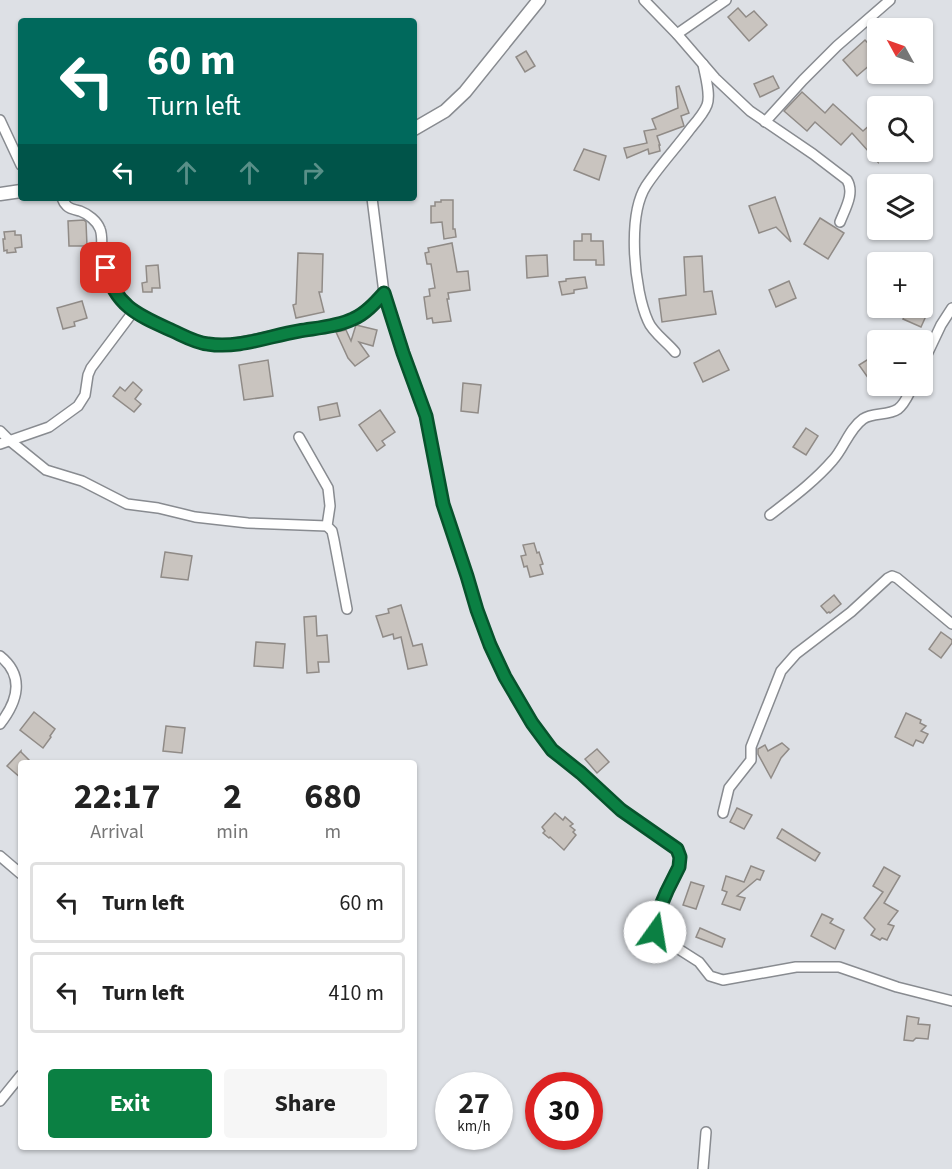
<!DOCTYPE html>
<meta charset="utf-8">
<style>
body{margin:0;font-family:"Source Sans 3",sans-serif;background:#f6f6f6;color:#222;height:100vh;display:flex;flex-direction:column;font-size:22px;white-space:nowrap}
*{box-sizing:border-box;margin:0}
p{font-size:20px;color:#767676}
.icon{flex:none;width:33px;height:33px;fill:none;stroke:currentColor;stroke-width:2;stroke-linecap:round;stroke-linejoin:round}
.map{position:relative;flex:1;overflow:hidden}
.side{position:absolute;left:18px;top:760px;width:399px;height:390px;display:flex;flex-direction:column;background:#fff;border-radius:6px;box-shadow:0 2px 4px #0004}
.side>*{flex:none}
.banner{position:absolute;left:18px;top:18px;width:399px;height:183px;border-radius:6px;box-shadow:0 2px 4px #0004;background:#00695c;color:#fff;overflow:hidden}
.needle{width:39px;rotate:310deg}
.controls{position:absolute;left:867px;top:18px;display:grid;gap:12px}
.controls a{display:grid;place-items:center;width:66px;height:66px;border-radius:6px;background:#fff;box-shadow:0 2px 4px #0004;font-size:30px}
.speed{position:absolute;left:435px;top:1072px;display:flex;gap:12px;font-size:30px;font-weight:700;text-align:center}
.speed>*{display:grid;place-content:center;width:78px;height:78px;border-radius:50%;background:#fff;box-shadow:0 2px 4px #0004;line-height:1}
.speed small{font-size:15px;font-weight:400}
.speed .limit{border:9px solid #d22;background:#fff;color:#111}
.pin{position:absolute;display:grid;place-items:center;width:51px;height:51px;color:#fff;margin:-26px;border-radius:12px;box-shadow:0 3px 9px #0006}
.me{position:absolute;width:66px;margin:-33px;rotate:13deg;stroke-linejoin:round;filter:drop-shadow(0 0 4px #0008)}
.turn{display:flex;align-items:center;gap:21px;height:126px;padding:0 30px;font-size:27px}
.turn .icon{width:78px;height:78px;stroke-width:2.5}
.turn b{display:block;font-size:42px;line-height:51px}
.lanes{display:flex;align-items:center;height:57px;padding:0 30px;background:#0003;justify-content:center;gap:30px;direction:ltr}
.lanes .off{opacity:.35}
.eta{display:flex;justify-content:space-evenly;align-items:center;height:102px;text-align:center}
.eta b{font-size:36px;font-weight:700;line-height:42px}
.action{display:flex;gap:12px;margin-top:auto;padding:12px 30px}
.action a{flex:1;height:69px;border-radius:6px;background:#0b8043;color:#fff;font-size:24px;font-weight:700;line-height:69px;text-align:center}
.action a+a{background:#f6f6f6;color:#222}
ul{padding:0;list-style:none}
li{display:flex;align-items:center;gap:18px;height:81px;margin:0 12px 9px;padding:0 18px;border:3px solid #e0e0e0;border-radius:6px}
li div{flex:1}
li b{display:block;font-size:22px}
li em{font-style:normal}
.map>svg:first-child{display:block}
.building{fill:#c9c4bf;stroke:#908b87;stroke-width:1.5}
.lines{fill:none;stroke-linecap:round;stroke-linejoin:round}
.street-casing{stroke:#888b90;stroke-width:12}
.secondary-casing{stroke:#888b90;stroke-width:15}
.street{stroke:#fff;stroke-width:9}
.secondary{stroke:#fff;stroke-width:12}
.route-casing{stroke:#07532c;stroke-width:15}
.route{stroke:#0b8043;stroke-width:10}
</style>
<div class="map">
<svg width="952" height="1169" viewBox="0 0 952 1169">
<rect width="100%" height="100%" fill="#dde0e5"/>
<!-- building -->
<g class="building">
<polygon points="738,8 746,17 754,11 767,25 749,41 728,17"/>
<polygon points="865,40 878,54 878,58 857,76 843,60"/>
<polygon points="526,51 535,66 525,72 516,57"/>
<polygon points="773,76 779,88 760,97 754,84"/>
<polygon points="679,86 689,113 681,116 684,126 657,136 660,145 659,145 660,151 649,154 648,149 627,158 624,148 647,143 644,131 656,129 652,119 678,108 676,87"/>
<polygon points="802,92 825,113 833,104 863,131 872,123 878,129 878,162 852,133 841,145 815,122 807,131 784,111"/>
<polygon points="584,149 606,156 599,180 574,170"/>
<polygon points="775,197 791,242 776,227 759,233 749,206"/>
<polygon points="441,200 453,200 453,229 455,229 456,237 444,239 442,222 431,223 431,206 435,206 435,202 441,202"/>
<polygon points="820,218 844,233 828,259 804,244"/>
<polygon points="84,220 86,222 87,246 69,246 68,221"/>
<polygon points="15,231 15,235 21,235 22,247 15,248 16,252 7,253 7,250 4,251 3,239 5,239 4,232"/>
<polygon points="582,234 591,234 591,241 603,241 604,265 596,265 596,260 574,260 574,241 582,241"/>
<polygon points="452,243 457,272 468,271 470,290 448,293 449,299 447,299 451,321 433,323 432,318 427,319 424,297 430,296 429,289 435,288 431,264 427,264 425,253 429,252 428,248"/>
<polygon points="298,253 323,254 322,292 319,292 324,312 296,318 293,305 296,304"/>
<polygon points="547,255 548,276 527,278 526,256"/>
<polygon points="702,256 704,292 712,291 716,314 662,322 659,299 686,295 684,257"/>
<polygon points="158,265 160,288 152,288 152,292 143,292 142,283 147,282 146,266"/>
<polygon points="585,277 587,288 574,290 574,293 562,295 559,282 566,281 566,279"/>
<polygon points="789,281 796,298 776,307 769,290"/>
<polygon points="82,301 87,318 74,322 75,326 63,329 57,308"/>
<polygon points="908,308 926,316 921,327 903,319"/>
<polygon points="356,325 377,330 373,346 359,342 369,356 355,366 348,358 336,332 346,330 351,341"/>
<polygon points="719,350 729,370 703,382 694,363"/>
<polygon points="878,353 878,392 859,365"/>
<polygon points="268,360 273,396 244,400 239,365"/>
<polygon points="133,382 142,390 135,399 141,404 134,412 113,396 120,387 125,391"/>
<polygon points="463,383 481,385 478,413 461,411"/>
<polygon points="337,403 340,416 320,420 318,407"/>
<polygon points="380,410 395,432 382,441 385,445 377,451 359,425"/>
<polygon points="806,428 818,436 806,455 793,447"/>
<polygon points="534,543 537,553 539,552 543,564 540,565 543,574 530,577 527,566 524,567 521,556 526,555 523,545"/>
<polygon points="165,552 192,556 188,580 161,577"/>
<polygon points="834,595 841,604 830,613 829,612 827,613 821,606"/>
<polygon points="401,605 413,646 422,644 427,665 408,669 401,637 394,639 393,634 383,637 376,616 389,613 388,609"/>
<polygon points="316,616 317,636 327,635 329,662 318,662 319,672 307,673 304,617"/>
<polygon points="941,632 952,640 952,643 941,658 929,649"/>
<polygon points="256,642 285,644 283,668 254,666"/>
<polygon points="34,712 55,729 50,736 51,737 43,748 20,730"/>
<polygon points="906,713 921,720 920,723 926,726 921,731 928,734 923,743 916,740 913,746 895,737"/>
<polygon points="166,726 185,728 182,753 163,751"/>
<polygon points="782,743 789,749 781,758 771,778 758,754 758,749 765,745 768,751"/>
<polygon points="597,749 609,762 597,773 585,759"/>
<polygon points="21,751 21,752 33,764 21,764 21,778 7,766"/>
<polygon points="737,808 752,815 744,829 730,822"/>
<polygon points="555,813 563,820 565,817 573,824 570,826 575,830 573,832 576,835 564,850 550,837 549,838 543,833 545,831 542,827"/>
<polygon points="782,829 820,853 815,861 777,838"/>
<polygon points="751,866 764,871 760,880 757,879 737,896 745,898 740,910 722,904 727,892 722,890 726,876 744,882"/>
<polygon points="884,867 900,876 884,903 898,911 888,924 894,926 887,940 882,938 880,940 871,935 875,929 864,918 883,892 873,886"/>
<polygon points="691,882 704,886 696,909 683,905"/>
<polygon points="822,914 833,919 830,923 844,930 835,949 811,936"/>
<polygon points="700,928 725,939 722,947 696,937"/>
<polygon points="907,1016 919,1018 918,1024 930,1025 928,1039 916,1038 913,1041 904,1040"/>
</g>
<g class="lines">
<defs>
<g id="street">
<path d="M 644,0 L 677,34 L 715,78 L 750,111 L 813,154 L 847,180 C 855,193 845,209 840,222"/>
<polyline points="677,34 726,0"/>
<polyline points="0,120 21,165"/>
<polyline points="765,122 803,80 837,46 890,0"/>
<path d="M 62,198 C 63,201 65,204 67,206 C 70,209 76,210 80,211 C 88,214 97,221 100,229 C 103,236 101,246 102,253 C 105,278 116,303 139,315 L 191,339 L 207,344 L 232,344 L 296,331 L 342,324 L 360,315 L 384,293"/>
<polyline points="372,198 384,293 391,318 426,416 443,504 467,576 477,610 490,645 505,677 532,723 552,750 581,773 621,810 677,849 680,857 679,867 667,891 653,924 655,932 666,941 699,962 710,976 723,980 796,967 839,967 897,987 952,1001"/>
<path d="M 675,352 C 667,342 652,332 648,321 C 634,290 627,216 646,186 C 659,166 677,147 691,128 C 697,121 704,113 707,105 C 711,94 705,76 703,64"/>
<polyline points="922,365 941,325 952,308"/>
<polyline points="0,431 9,440 46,470 82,481 127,504 158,508 195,517 248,523 327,526"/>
<polyline points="299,437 328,488 330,506 327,526 332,531 334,540 347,609"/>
<polyline points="0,444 49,427 78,406 85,395 88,375 91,368 133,312"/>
<path d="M 770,515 C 792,498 815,481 833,460 C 844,448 849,429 863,419 C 873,412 888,416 898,409 C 905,404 909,393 913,386"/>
<path d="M 0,656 C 25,676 18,701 0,724"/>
<polyline points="723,813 729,788 751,760 751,747 781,671 796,654 851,612 888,578 892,576 897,578 952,624"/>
<polyline points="0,856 21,874"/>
<polyline points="0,1101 21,1075"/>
<polyline points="703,1169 706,1132"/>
</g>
<g id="secondary">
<polyline points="414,129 445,111 465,92 539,0"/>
<polyline points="0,194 21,191"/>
</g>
</defs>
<!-- street casing -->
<use href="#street" class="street-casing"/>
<!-- secondary casing -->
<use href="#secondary" class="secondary-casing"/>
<!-- street -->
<use href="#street" class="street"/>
<!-- secondary -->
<use href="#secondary" class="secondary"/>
</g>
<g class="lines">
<defs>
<path id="route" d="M 106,268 C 115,307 140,316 173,331 C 184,336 196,343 208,344 C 238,349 269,336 299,331 C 316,328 336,327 353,319 C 365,314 375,303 384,293 L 403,353 L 426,416 L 443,504 L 467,576 L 477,610 L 490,645 L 505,677 L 532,723 L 552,750 L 581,773 L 621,810 L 677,849 L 680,857 L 679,867 L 667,891 L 653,924 L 655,932"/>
</defs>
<!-- route casing -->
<use href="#route" class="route-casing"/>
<!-- route -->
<use href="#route" class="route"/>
</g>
</svg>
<div class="controls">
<a><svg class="needle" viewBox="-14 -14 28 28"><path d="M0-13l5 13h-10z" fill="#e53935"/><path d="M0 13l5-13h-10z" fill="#767676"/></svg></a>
<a><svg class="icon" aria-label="search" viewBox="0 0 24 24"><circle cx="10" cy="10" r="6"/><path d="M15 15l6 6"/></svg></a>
<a><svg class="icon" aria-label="layers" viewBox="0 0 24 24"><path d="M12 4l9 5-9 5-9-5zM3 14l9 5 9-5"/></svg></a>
<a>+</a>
<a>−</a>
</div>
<div class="speed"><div>27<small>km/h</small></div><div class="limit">30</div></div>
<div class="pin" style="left:106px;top:268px;background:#d93025"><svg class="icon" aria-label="arrive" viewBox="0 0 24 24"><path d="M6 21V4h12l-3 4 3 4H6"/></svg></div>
<svg class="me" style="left:655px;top:932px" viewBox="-20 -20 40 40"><circle r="19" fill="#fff"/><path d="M0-13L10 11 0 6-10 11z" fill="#0b8043"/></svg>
<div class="banner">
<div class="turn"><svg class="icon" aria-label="left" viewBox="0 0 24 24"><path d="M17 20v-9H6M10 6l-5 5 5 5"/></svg><div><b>60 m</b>Turn left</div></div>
<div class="lanes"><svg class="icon" aria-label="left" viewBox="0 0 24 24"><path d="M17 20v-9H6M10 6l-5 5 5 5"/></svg><svg class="icon off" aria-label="ahead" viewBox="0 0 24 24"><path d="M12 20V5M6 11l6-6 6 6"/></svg><svg class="icon off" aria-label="ahead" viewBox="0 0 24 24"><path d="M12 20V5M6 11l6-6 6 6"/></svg><svg class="icon off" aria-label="right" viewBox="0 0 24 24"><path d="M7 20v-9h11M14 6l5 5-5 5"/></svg></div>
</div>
<section class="side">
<div class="eta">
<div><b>22:17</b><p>Arrival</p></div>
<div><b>2</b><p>min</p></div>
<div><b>680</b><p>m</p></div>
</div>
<ul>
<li><svg class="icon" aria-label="left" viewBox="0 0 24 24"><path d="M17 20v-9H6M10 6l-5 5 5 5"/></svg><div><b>Turn left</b></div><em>60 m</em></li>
<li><svg class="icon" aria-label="left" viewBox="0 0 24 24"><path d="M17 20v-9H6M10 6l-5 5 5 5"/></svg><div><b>Turn left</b></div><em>410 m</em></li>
</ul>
<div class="action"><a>Exit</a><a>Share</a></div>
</section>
</div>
